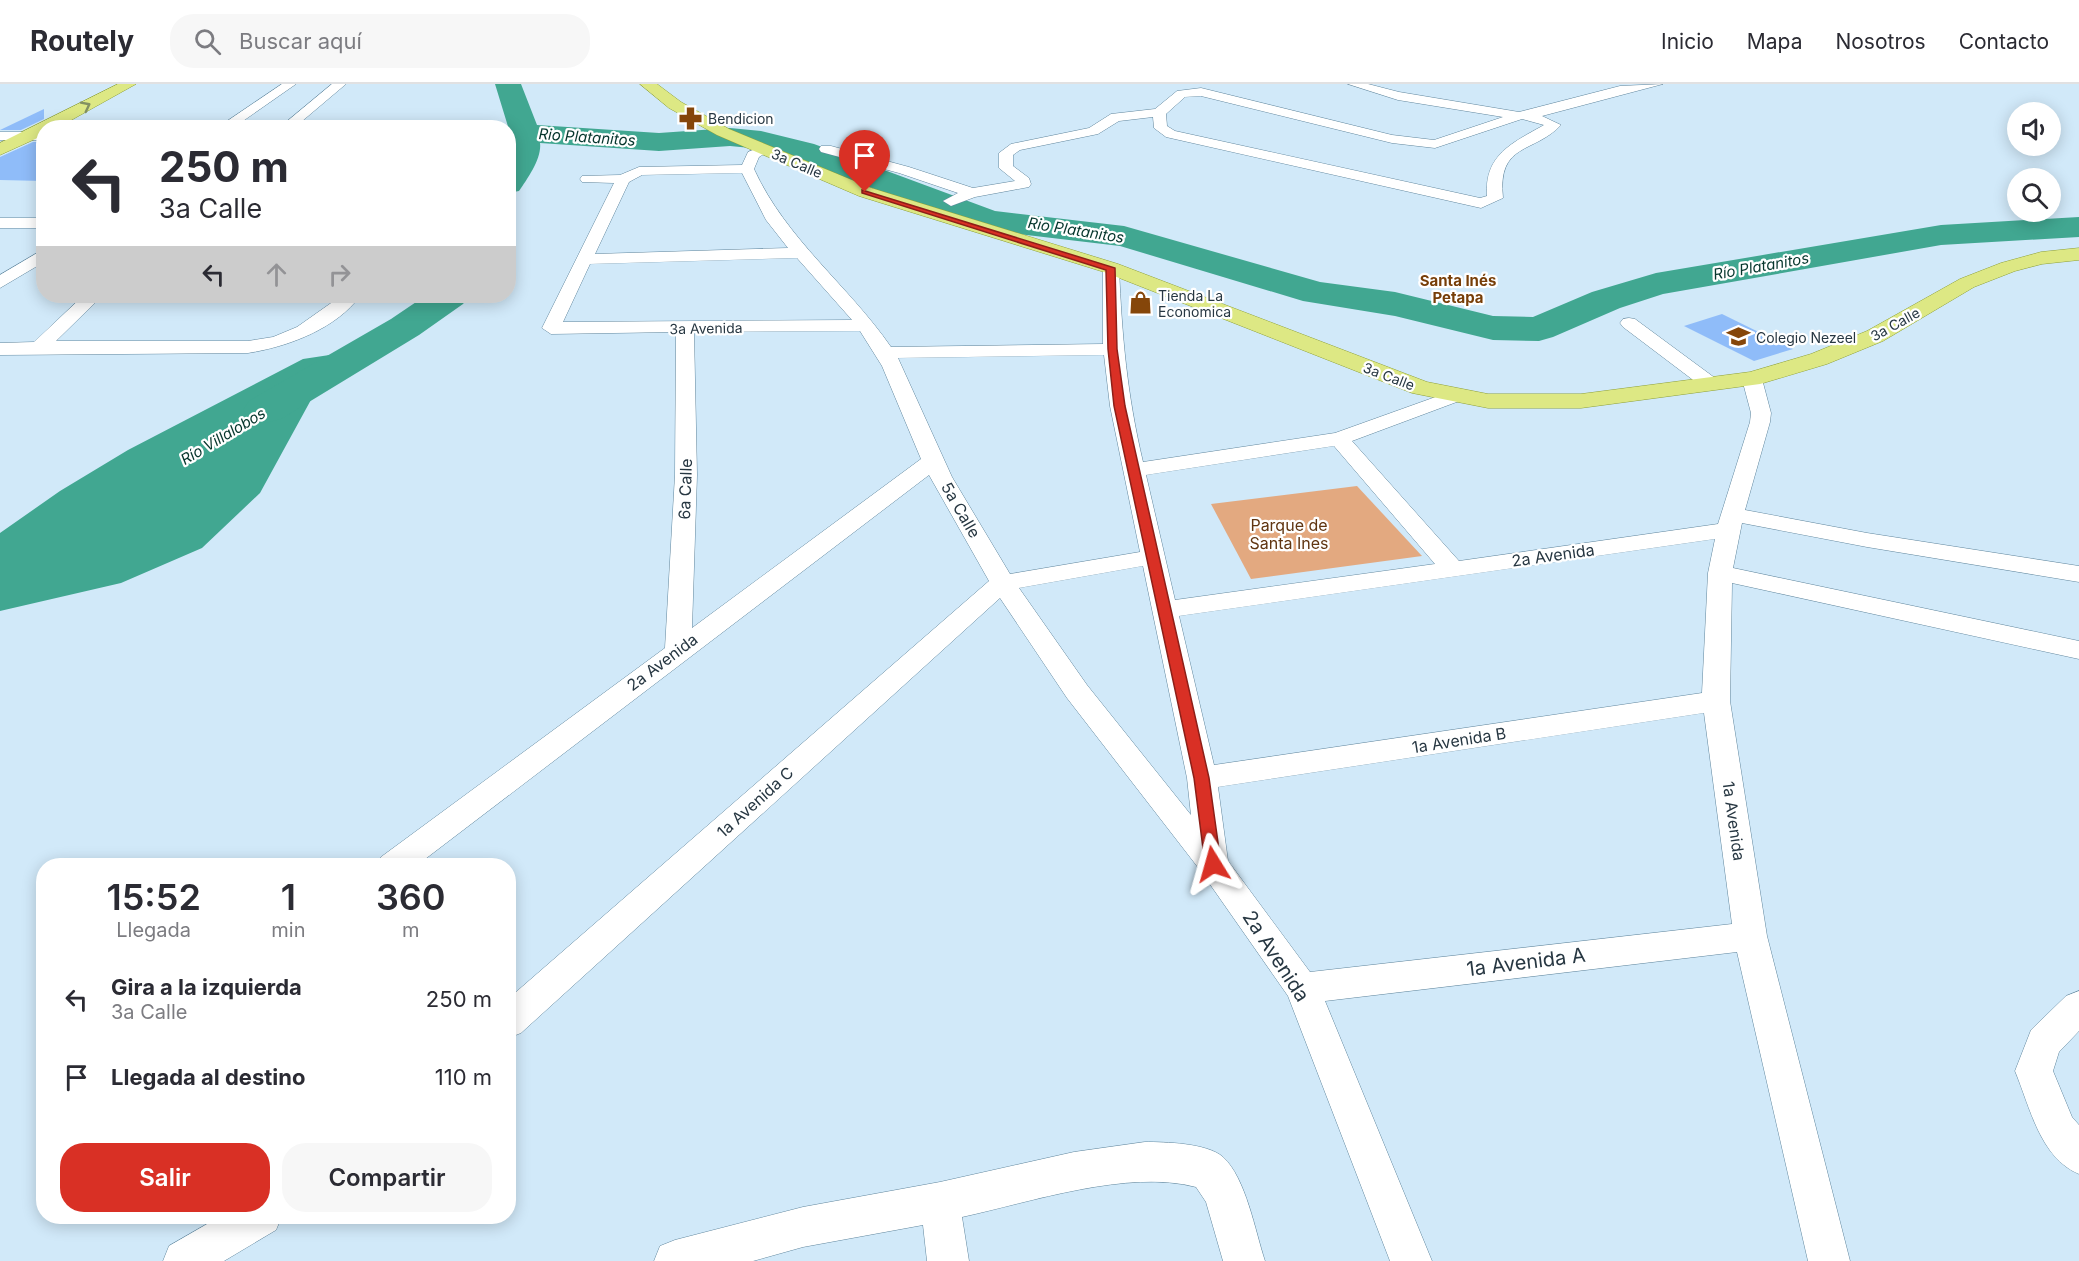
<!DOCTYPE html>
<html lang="es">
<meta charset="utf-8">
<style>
body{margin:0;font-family:Inter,sans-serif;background:#f7f7f7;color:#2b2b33;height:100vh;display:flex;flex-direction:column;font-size:22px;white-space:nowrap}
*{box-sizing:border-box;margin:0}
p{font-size:20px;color:#7c7c81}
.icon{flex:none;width:33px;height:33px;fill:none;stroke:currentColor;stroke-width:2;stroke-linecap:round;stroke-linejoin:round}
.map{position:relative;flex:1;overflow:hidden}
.sheet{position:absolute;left:36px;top:774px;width:480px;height:366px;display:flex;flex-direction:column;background:#fff;border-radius:24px;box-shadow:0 3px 15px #0003}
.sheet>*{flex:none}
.hud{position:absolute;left:36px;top:36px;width:480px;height:183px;border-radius:24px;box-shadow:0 3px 15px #0003;background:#fff;color:#2b2b33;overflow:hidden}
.fabs{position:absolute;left:2007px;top:18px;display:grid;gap:12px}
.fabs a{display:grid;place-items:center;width:54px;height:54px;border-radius:50%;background:#fff;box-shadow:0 3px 15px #0003;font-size:30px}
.pin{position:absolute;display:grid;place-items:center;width:51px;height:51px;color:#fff;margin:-62px -26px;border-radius:50% 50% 50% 0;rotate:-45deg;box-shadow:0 0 6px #0007}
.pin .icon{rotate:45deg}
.me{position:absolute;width:66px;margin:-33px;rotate:352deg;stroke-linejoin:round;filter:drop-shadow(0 0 4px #0008)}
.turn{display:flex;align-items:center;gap:21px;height:126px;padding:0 24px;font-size:27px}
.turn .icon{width:78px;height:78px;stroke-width:2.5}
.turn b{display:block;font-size:42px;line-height:51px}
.lanes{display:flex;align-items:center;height:57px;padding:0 24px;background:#0003;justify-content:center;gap:30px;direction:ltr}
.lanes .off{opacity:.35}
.eta{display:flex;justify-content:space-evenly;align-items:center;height:102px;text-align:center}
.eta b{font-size:36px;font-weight:600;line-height:42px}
.button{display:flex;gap:12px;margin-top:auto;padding:12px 24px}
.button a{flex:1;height:69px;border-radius:24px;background:#d93025;color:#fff;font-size:24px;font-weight:600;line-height:69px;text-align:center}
.button a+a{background:#f7f7f7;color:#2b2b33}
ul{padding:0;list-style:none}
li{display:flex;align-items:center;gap:18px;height:78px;padding:0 24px}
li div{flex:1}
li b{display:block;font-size:22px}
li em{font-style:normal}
header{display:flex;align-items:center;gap:36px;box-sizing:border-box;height:84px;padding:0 30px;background:#fff;border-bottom:2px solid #e1e1e2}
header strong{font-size:28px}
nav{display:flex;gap:33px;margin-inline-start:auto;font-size:21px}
.search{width:420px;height:54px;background:#f7f7f7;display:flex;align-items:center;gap:15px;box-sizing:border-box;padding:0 21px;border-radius:24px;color:#7c7c81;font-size:22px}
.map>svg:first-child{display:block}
.green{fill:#e3a980}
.water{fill:#41a791}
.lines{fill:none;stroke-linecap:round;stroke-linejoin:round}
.river{fill:#41a791;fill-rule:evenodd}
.building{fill:#8fbcf9}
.street-casing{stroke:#60869d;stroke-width:1}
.primary-casing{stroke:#8ea038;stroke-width:1}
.street{fill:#fff;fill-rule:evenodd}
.primary{fill:#dde884;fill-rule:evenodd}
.oneway{stroke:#829063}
.route{fill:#d93025;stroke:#8d1f18;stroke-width:1.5}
.labels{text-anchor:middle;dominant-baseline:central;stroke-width:4.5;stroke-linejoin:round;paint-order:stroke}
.far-poi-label{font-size:14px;fill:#273742;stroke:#fff;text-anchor:start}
.far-street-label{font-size:14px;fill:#273742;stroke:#fff}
.far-water-label{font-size:15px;font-style:italic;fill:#06362d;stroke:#fff}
.far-neighbourhood-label{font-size:15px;font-weight:bold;fill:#773e08;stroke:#fff}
.street-label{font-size:16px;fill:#273742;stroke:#fff}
.park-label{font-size:16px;fill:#603511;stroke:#fff}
.near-street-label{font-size:20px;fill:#273742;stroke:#fff}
</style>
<header>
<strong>Routely</strong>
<div class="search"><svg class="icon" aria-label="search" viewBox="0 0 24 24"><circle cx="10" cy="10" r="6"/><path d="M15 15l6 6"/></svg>Buscar aquí</div>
<nav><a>Inicio</a><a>Mapa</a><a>Nosotros</a><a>Contacto</a></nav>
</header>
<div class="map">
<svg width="2079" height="1177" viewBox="0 0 2079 1177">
<rect width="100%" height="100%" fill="#d1e9f9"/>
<!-- green -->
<polygon class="green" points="1357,402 1422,472 1251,495 1211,420"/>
<!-- water -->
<polygon class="water" points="336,270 335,284 318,303 260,409 202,464 121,499 0,527 0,449 60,407 128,366 303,275"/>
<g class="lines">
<!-- river -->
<g class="river">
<path d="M 495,0 L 521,0 L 537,41 L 659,49 L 730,44 L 761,47 L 814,60 L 995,127 L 1124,142 L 1320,198 L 1395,208 L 1493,232 L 1533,233 L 1592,208 L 1656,189 L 1941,141 L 2079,133 L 2079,153 L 1941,161 L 1663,210 L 1620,224 L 1553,253 L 1539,257 L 1493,256 L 1395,232 L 1303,217 L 1120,162 L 993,147 L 956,137 L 793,73 L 761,65 L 730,62 L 659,67 L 540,59 C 542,74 528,94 519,107 L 508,109 L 510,49 Z"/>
<polygon points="425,212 469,212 463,220 419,251 281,335 265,339 249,335 243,326 249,317 391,235"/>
</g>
</g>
<!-- building -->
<g class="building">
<polygon points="44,25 44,35 21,46 0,46"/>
<polygon points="33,58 44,58 44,97 0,96 0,73"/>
<polygon points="1722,230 1793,265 1754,277 1684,242"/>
</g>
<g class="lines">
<defs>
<g id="street">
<polygon points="282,0 296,0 233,44 217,44"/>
<polygon points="332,0 346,0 294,44 279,44"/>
<path d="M 1348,0 L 1368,0 L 1399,8 L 1519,28 L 1620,2 L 1663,0 L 1542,32 L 1561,41 C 1534,70 1497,58 1503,114 L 1481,124 L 1166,53 L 1154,44 L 1153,33 L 1119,37 L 1098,50 L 1020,66 L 1013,71 L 1013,82 L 1029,94 L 1031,100 L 1029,103 L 975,113 L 951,122 L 943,117 L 958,109 L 899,89 L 821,68 L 819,65 L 821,62 L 831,62 L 909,83 L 973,104 L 1015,97 L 999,84 L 999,69 L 1011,60 L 1089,44 L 1111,30 L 1155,25 L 1177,7 L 1201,4 L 1392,51 L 1434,56 L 1503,33 L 1398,16 ZM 1201,12 L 1392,59 L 1435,64 L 1522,35 L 1544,41 C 1512,59 1484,71 1487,112 L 1480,114 L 1175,47 L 1167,42 L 1166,30 L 1185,13 Z"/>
<rect x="0" y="48" width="44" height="8"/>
<path d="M 765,61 L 772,65 L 759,73 L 754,85 C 786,155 848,201 891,263 L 1103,260 L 1103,184 L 1111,179 L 1117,180 L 1119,184 C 1122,253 1127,310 1143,378 L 1335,349 L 1455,306 L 1462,308 L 1465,312 L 1462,316 L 1352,357 L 1459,477 L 1718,440 L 1750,338 L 1751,329 L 1742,295 L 1752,289 L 1762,295 L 1771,329 L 1770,338 L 1745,426 L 1867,449 L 2079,482 L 2079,498 L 1867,463 L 1742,439 L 1733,484 L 2079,557 L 2079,575 L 1732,499 L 1730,617 L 1767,852 L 1850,1177 L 1808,1177 L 1737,868 L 1325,917 L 1432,1177 L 1390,1177 L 1288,912 L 1200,786 L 1067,614 L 1000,514 L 521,949 L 508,954 L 508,915 L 989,497 L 929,391 L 416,782 L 376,782 L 381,773 L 665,564 L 675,391 L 676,248 L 551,250 L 542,244 L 614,99 L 582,98 L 580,95 L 582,92 L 620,91 L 639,83 L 742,81 L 748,68 ZM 742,89 L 766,136 L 788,164 L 595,170 L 629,98 L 642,91 ZM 797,174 L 852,236 L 563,238 L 590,180 ZM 860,247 L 882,282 L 921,375 L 692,544 L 697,391 L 694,248 ZM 1104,271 L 1110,322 L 1140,468 L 1010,490 L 952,393 L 898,274 ZM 1334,362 L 1435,480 L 1175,516 L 1146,391 ZM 1715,455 L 1708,489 L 1702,609 L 1214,681 L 1179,532 ZM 1143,482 L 1187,694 L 1191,731 L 1087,601 L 1019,504 ZM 1704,629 L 1732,840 L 1310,888 L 1228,777 L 1218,703 Z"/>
<rect x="0" y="134" width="44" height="10"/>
<polygon points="44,165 44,178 0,204 0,191"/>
<path d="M 83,212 L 102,212 L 56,257 L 248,257 L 273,253 L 297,243 L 341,212 L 360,212 C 336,245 287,263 248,269 L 0,271 L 0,259 L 34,258 Z"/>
<polygon points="1629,234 1635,235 1719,297 1722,301 1719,305 1705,305 1623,243 1620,239 1623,235"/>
<path d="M 2079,907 L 2079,947 L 2059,968 L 2053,987 L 2072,1033 L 2079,1041 L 2079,1090 C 2040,1074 2030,1023 2015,987 L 2031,946 L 2066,912 Z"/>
<path d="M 1145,1058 C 1165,1058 1207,1059 1223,1073 C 1246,1094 1255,1147 1265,1177 L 1223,1177 L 1206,1118 L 1196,1103 C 1128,1085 1031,1118 962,1133 L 969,1177 L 927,1177 L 923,1141 L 803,1163 L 753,1177 L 654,1177 L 660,1162 L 675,1156 L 803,1123 L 940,1098 L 1074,1068 Z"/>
<polygon points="221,1132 282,1132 276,1146 224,1177 163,1177 169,1162"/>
</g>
<g id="primary">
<polygon points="118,0 136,0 57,44 44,44 44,51 0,71 0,59"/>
<polygon points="640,0 657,0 681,18 729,45 871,104 1118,180 1427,298 1488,310 1581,310 1750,288 1811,270 1867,247 1960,195 2001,179 2041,168 2079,164 2079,176 2042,180 2015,187 1974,203 1883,257 1827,280 1760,300 1581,324 1488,324 1412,309 1104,188 859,112 717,51 669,24"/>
</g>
</defs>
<!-- street casing -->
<use href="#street" class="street-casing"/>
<!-- primary casing -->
<use href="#primary" class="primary-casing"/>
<!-- street -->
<use href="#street" class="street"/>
<!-- primary -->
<use href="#primary" class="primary"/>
</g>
<!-- one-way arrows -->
<defs><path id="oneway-chevron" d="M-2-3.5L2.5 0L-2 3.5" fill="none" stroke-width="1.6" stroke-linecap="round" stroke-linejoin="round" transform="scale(1.5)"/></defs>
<use class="oneway" href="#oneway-chevron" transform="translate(86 22) rotate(-27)"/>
<!-- route -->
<polygon class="route" points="862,106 1115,184 1117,265 1125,322 1209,694 1221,780 1219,784 1208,784 1205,780 1194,694 1114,322 1108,265 1106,186 862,109"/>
<!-- icons -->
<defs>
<symbol id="pharmacy-bare" viewBox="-9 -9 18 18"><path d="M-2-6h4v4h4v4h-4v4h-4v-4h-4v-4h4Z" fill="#85460a" stroke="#fff" stroke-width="2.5" paint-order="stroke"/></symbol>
<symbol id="shop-bare" viewBox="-9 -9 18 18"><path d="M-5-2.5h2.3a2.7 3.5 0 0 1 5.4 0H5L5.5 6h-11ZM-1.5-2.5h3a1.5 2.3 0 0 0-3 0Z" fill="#85460a" stroke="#fff" stroke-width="2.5" paint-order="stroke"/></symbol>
<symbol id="school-bare" viewBox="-9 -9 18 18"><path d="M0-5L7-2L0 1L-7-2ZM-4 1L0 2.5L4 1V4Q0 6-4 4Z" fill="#85460a" stroke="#fff" stroke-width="2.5" paint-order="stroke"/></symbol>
</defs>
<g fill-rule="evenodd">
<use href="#pharmacy-bare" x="674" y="18" width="33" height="33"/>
<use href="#shop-bare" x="1124" y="202" width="33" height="33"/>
<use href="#school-bare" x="1722" y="236" width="33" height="33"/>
</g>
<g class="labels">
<!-- far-poi labels -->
<g class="far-poi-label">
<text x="708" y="34">Bendicion</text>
<text x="1158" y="211">Tienda La<tspan x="1158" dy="16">Economica</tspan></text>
<text x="1756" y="253">Colegio Nezeel</text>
</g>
<!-- far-street labels -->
<g class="far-street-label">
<text transform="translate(797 79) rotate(23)">3a Calle</text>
<text transform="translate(1895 240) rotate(-29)">3a Calle</text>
<text transform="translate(706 244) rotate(-1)">3a Avenida</text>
<text transform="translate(1389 292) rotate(21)">3a Calle</text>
</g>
<!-- far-water labels -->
<g class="far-water-label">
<text transform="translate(587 53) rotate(4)">Rio Platanitos</text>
<text transform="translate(1076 146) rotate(9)">Rio Platanitos</text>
<text transform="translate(1761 182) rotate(-10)">Río Platanitos</text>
<text transform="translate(223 352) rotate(-31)">Río Villalobos</text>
</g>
<!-- far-neighbourhood labels -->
<g class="far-neighbourhood-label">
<text x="1458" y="196">Santa Inés<tspan x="1458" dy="17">Petapa</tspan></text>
</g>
<!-- street labels -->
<g class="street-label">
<text transform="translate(685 405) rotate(-88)">6a Calle</text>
<text transform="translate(961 426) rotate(60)">5a Calle</text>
<text transform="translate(1553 471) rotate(-8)">2a Avenida</text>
<text transform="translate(662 578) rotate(-37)">2a Avenida</text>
<text transform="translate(1459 656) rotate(-9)">1a Avenida B</text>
<text transform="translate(755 718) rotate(-42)">1a Avenida C</text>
<text transform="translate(1734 737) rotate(82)">1a Avenida</text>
</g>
<!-- park labels -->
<g class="park-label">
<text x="1289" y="441">Parque de<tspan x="1289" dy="18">Santa Ines</tspan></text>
</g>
<!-- near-street labels -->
<g class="near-street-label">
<text transform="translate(1276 872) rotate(57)">2a Avenida</text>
<text transform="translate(1526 878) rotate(-7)">1a Avenida A</text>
</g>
</g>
</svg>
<div class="fabs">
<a><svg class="icon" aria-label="sound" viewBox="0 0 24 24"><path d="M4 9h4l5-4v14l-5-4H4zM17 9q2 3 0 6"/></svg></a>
<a><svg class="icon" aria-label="search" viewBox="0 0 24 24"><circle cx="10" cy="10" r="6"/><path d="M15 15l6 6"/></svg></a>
</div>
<div class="pin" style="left:865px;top:108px;background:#d93025"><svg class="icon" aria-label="arrive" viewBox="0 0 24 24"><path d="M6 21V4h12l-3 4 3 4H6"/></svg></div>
<svg class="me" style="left:1213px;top:780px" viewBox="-20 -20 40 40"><path d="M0-17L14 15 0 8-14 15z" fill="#d93025" stroke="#fff" stroke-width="4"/></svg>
<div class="hud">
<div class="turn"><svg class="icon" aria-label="left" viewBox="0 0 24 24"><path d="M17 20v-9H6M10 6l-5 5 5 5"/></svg><div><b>250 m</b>3a Calle</div></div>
<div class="lanes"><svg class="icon" aria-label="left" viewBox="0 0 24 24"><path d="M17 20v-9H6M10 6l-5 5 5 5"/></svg><svg class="icon off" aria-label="ahead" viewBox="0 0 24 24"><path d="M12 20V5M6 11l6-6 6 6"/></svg><svg class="icon off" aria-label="right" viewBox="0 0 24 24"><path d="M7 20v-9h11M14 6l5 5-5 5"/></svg></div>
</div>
<section class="sheet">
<div class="eta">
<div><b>15:52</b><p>Llegada</p></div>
<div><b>1</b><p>min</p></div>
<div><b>360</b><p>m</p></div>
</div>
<ul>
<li><svg class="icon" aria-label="left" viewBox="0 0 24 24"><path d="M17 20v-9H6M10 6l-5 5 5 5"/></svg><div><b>Gira a la izquierda</b><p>3a Calle</p></div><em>250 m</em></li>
<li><svg class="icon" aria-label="arrive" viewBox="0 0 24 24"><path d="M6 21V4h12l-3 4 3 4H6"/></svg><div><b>Llegada al destino</b></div><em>110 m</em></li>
</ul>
<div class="button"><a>Salir</a><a>Compartir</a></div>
</section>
</div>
